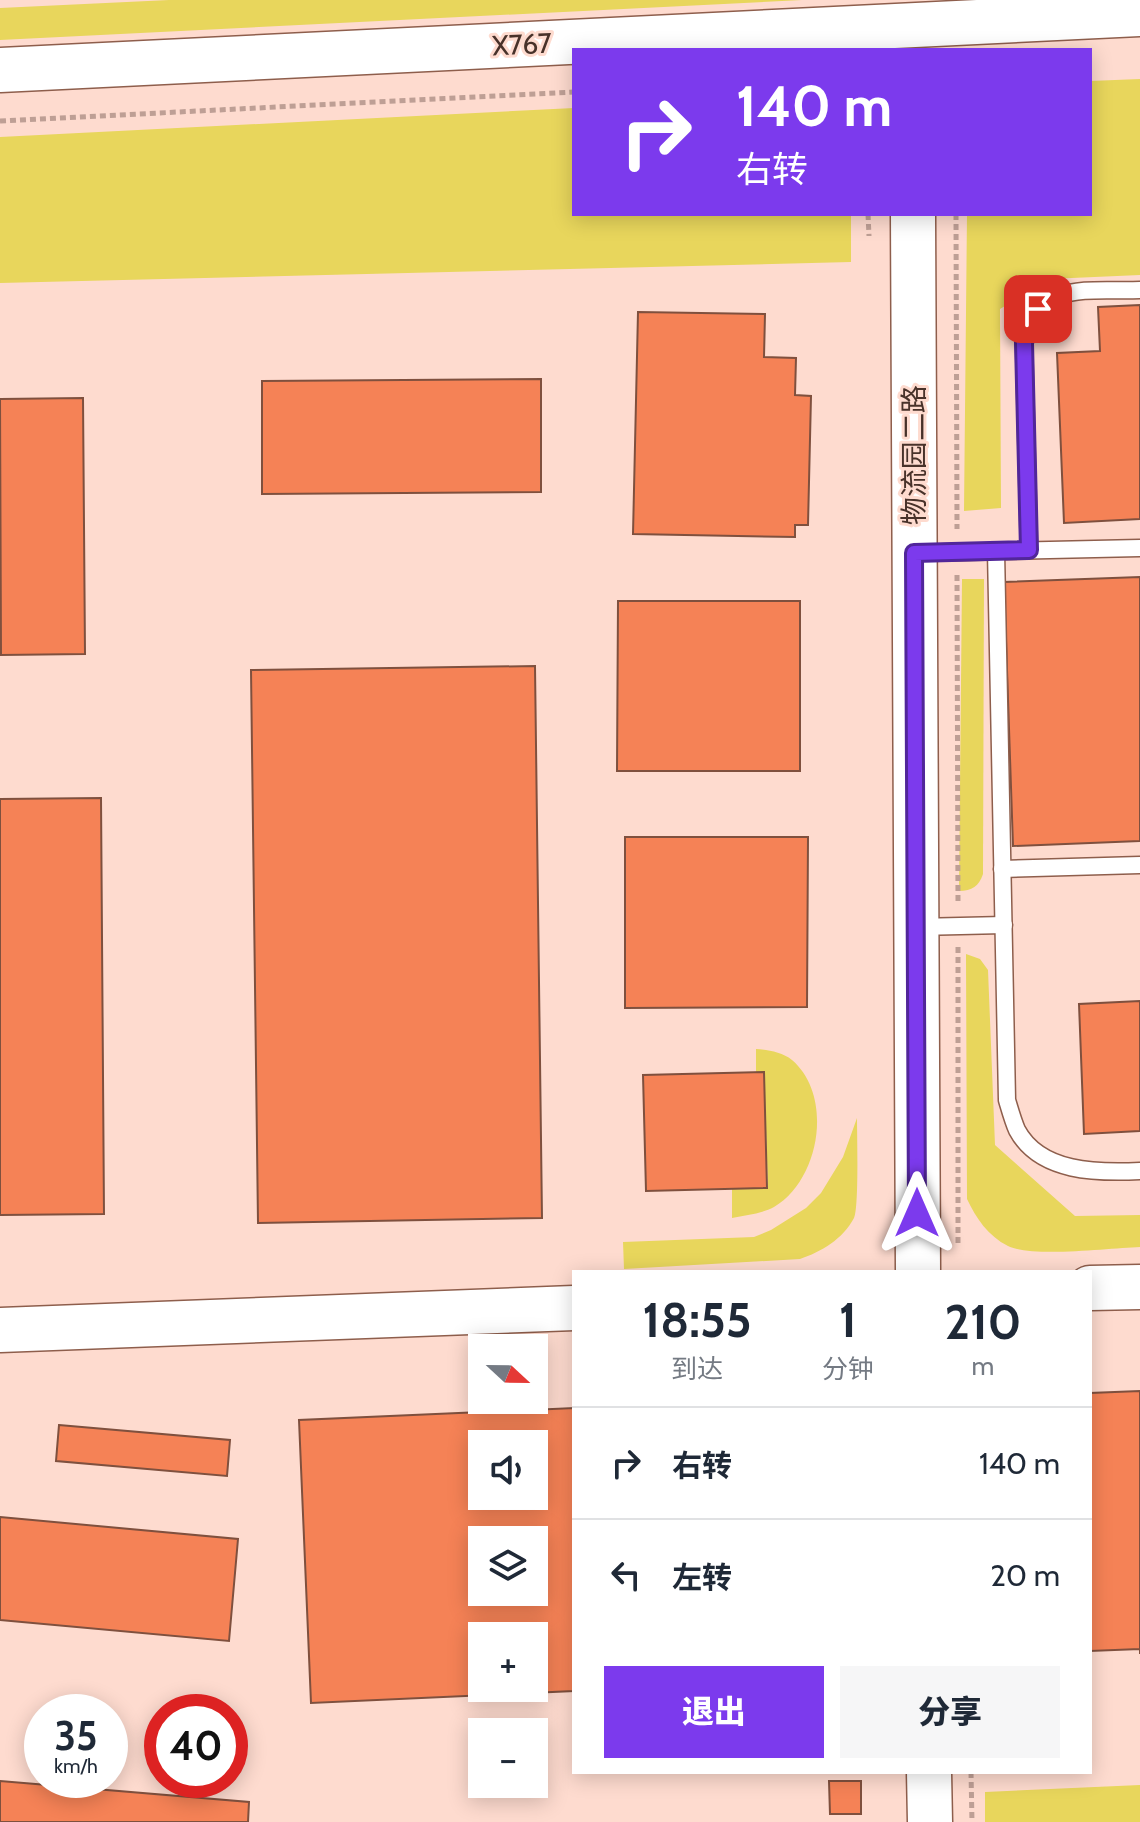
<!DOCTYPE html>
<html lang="zh">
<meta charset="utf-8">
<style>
body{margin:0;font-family:Cabin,"Noto Sans SC",sans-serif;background:#f6f6f7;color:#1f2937;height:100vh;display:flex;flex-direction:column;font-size:30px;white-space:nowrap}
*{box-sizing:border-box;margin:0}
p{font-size:26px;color:#747a83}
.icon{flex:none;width:44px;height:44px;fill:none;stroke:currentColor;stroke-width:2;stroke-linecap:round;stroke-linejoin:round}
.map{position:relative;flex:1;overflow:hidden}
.details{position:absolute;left:572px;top:1270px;width:520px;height:504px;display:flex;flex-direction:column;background:#fff;border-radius:0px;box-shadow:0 4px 20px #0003}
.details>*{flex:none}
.guide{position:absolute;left:572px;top:48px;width:520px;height:168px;border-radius:0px;box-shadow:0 4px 20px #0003;background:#7c3aed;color:#fff;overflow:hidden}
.needle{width:52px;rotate:112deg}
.fabs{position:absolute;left:468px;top:1334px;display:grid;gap:16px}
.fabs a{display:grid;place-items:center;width:80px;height:80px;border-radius:0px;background:#fff;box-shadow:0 4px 20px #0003;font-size:40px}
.speed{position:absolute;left:24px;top:1694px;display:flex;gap:16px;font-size:40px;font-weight:700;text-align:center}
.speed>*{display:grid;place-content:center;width:104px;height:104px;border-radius:50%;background:#fff;box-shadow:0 4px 20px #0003;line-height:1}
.speed small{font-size:20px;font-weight:400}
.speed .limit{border:12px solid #d22;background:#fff;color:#111}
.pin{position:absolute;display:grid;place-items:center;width:68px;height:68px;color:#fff;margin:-34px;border-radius:16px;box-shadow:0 4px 12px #0006}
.me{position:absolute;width:88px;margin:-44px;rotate:0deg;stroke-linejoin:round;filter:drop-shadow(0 0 6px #0008)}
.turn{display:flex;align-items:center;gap:28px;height:168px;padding:0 32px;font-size:36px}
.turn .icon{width:104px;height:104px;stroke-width:2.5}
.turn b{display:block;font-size:56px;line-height:68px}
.eta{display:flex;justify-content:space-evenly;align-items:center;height:136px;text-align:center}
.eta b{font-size:48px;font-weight:800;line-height:56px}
.action{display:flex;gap:16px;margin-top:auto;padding:16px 32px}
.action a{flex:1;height:92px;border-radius:0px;background:#7c3aed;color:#fff;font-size:32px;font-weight:800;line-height:92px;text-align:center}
.action a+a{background:#f6f6f7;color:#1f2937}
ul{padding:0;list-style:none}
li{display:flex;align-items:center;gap:24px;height:112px;padding:0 32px;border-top:2px solid #e0e1e3}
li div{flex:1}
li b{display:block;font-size:30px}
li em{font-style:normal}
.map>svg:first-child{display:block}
.green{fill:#e8d65c}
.building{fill:#f58256;stroke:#7f503e;stroke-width:2;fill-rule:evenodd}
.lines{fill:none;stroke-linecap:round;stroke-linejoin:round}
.lane-casing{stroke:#8e5e4c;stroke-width:19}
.secondary-casing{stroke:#8e5e4c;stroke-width:47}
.path{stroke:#be9f95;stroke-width:5;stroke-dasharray:6 4;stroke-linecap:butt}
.lane{stroke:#fff;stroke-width:16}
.secondary{stroke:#fff;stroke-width:44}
.route-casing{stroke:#51269a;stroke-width:20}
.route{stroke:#7c3aed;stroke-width:14}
.labels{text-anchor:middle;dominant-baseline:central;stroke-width:6;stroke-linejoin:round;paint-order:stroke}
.street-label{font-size:28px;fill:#48322a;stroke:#fedbcf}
</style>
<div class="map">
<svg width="1140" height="1822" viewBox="0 0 1140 1822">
<rect width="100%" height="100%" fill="#fedbcf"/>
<!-- green -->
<g class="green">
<polygon points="169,0 802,0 0,40 0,8"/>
<polygon points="1140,79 1140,275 1049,279 1000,309 1001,508 964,511 967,214 1090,214 1090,81"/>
<polygon points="574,108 574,214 851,214 851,262 0,283 0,137"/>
<path d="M 962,579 L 984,579 L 983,874 C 979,886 972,891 959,891 Z"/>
<path d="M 966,954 L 980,959 L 988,970 L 995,1145 L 1075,1216 L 1140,1215 L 1140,1247 C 1109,1248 1033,1258 1008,1246 C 988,1236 976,1218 967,1199 Z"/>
<path d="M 756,1049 C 768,1050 782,1052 792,1060 C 834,1096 820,1180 774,1207 C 761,1214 746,1215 732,1218 L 732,1189 L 768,1188 L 764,1072 L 756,1072 Z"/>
<path d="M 857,1118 C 857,1134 859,1209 854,1218 C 843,1239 821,1252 800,1259 L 624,1269 L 623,1242 L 754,1237 L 771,1230 L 806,1208 L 821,1193 L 843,1157 Z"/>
<polygon points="1140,1785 1140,1822 985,1822 985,1792"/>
</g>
<!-- building -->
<g class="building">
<polygon points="1140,305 1140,519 1064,523 1057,353 1100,351 1098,307"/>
<polygon points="638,312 765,314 764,357 796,358 795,395 811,396 808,525 795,525 795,537 633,534"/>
<polygon points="541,379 541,492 262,494 262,381"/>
<polygon points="83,398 85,654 1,655 0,399"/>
<polygon points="1140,577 1140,841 1013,846 1004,582"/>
<polygon points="618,601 800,601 800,771 617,771"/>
<polygon points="535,666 542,1218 258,1223 251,670"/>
<polygon points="101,798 104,1214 0,1215 0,799"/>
<polygon points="625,837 808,837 807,1007 625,1008"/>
<polygon points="1140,1001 1140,1131 1084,1134 1079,1004"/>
<polygon points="764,1072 767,1188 646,1191 643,1075"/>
<polygon points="1140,1391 1140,1654 1140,1649 1090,1651 1090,1393"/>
<path d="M 574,1408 L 574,1691 L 311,1703 L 299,1420 ZM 482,1444 L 534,1444 L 534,1496 L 482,1496 ZM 482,1540 L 534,1540 L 534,1592 L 482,1592 ZM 482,1636 L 534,1636 L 534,1688 L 482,1688 Z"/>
<polygon points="59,1425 230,1440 227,1476 56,1461"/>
<polygon points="0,1517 238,1539 229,1641 0,1620"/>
<polygon points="0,1781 249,1802 248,1822 0,1822"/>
<polygon points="829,1781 861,1781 861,1814 830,1814"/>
</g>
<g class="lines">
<defs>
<g id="lane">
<path d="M 1029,550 L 1024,343 C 1040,279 1087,292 1140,290"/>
<path d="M 996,551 L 1007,1100 C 1010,1110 1013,1121 1017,1130 C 1040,1173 1098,1173 1140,1171"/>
<polyline points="918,553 1140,548"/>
<polyline points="1002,869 1140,865"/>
<polyline points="917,927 1004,925"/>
</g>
<g id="secondary">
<polyline points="0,70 1140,14"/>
<polyline points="913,214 918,1272"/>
<polyline points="1090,1288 1140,1287"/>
<polyline points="0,1330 574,1308"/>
<polyline points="929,1772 930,1822"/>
</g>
</defs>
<!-- lane casing -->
<use href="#lane" class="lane-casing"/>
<!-- secondary casing -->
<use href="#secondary" class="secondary-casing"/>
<!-- path -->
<g class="path">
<polyline points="0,121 574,92"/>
<polyline points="868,214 869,236"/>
<polyline points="956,214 957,529"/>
<polyline points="957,575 958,905"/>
<polyline points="958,947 958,1245"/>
<polyline points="971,1772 972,1822"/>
</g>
<!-- lane -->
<use href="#lane" class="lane"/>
<!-- secondary -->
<use href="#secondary" class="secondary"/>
</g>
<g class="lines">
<defs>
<polyline id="route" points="917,1213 914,553 1029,550 1024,343 1028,325 1038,309"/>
</defs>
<!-- route casing -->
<use href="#route" class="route-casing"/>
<!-- route -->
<use href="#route" class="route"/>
</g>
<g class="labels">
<!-- street labels -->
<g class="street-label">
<text transform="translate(522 44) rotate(-3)">X767</text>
<text transform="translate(914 455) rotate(-90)">物流园二路</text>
</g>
</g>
</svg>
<div class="fabs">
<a><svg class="needle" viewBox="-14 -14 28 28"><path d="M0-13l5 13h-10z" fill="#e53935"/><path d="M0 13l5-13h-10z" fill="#747a83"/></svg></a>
<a><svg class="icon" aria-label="sound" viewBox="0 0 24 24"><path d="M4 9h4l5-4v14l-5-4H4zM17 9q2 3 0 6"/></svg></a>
<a><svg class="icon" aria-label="layers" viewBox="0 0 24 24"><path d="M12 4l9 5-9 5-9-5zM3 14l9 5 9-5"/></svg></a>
<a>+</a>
<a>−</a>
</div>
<div class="speed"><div>35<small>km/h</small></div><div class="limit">40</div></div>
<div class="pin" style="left:1038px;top:309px;background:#d93025"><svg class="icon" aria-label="arrive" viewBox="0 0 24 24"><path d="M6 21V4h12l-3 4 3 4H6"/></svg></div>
<svg class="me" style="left:917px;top:1213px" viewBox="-20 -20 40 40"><path d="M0-17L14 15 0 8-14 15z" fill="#7c3aed" stroke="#fff" stroke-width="4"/></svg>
<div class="guide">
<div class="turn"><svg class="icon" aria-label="right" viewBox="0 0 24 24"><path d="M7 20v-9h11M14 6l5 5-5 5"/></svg><div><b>140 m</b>右转</div></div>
</div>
<section class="details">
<div class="eta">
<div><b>18:55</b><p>到达</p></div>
<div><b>1</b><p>分钟</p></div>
<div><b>210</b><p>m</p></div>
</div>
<ul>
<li><svg class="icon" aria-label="right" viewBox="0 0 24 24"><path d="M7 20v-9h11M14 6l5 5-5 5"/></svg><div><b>右转</b></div><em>140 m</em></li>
<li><svg class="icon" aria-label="left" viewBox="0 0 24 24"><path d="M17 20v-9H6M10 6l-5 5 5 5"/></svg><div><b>左转</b></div><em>20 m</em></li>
</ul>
<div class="action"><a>退出</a><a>分享</a></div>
</section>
</div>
